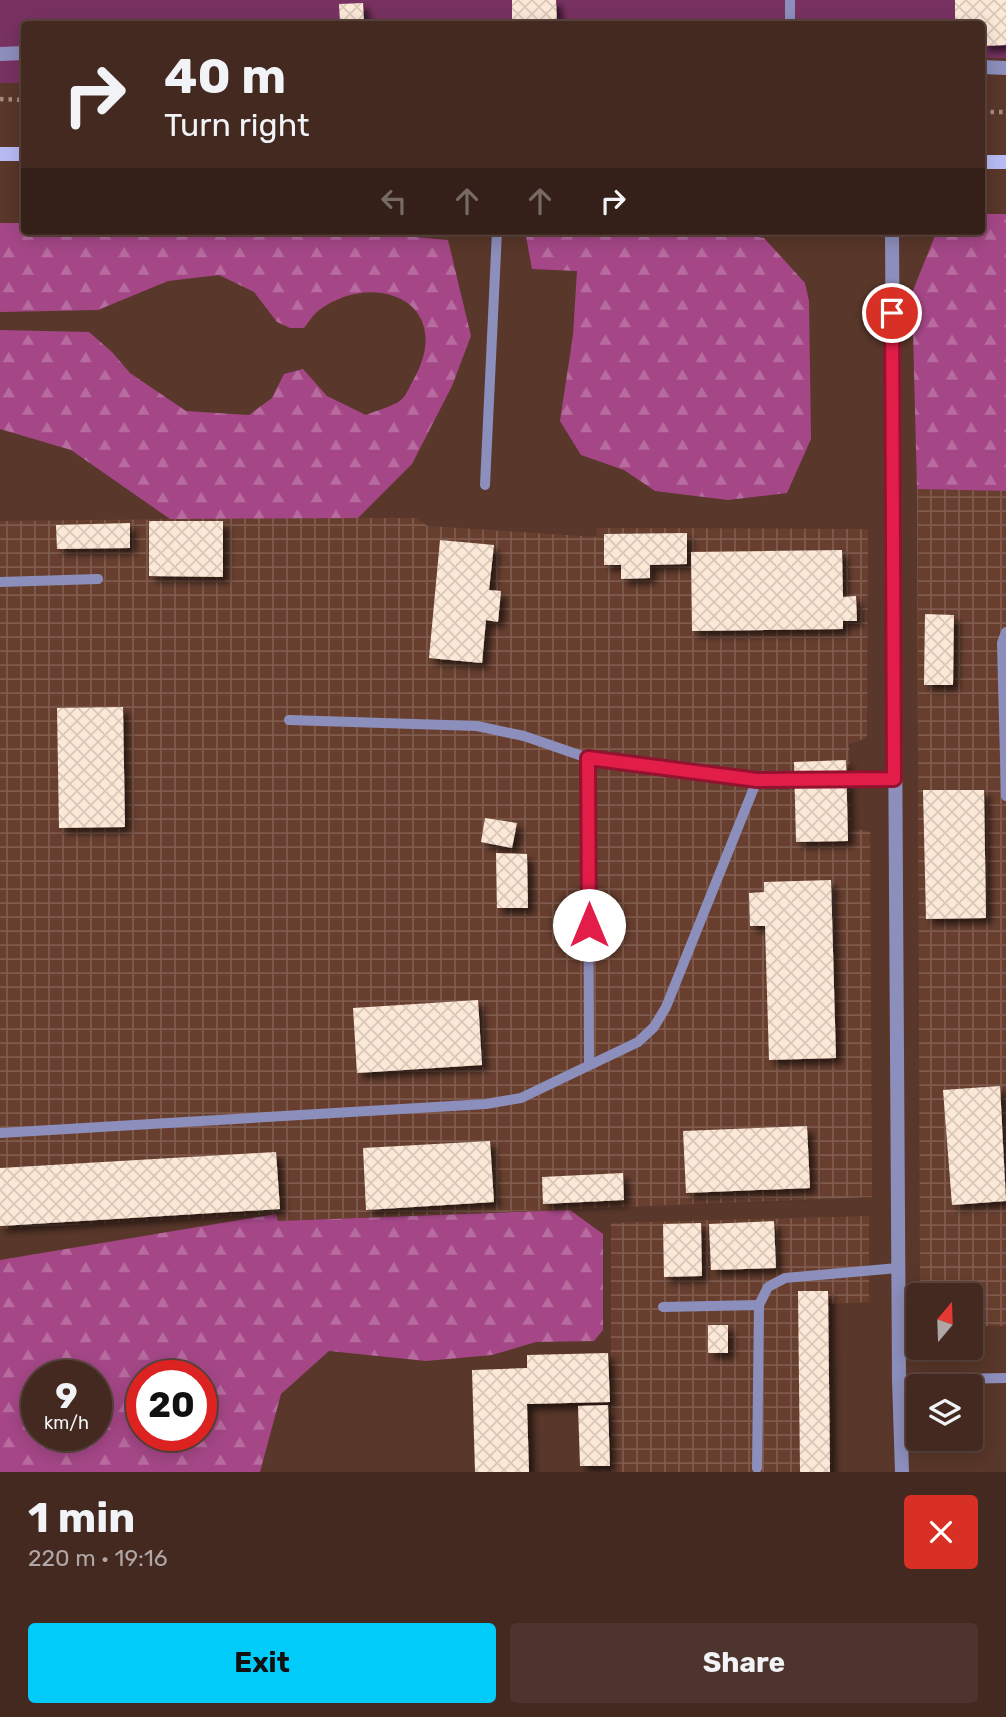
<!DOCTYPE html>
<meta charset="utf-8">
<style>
body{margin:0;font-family:Rubik,sans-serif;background:#4d352d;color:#f1f3f6;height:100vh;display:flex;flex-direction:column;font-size:26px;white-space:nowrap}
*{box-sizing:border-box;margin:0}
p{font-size:23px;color:#afa6a5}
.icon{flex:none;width:38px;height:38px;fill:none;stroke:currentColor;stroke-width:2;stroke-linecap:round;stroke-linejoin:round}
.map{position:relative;height:1472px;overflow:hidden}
.details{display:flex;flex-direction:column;background:#432920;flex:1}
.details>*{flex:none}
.guide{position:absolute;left:21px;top:21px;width:964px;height:214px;border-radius:7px;box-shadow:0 4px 18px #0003,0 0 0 2px #5b453e;background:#432920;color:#f1f3f6;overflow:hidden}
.needle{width:46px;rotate:19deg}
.controls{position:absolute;left:906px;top:1283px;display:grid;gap:14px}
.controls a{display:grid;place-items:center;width:77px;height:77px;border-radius:7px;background:#432920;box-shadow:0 4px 18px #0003,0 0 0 2px #5b453e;font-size:35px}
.speed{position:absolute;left:21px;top:1360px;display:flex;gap:14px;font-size:35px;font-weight:700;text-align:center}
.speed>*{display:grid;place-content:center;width:91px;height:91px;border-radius:50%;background:#432920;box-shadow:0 4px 18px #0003,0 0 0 2px #5b453e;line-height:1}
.speed small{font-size:18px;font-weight:400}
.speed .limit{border:10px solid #d22;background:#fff;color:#111}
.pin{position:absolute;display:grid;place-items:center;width:60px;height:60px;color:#fff;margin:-30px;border:4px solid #fff;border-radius:50%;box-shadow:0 2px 7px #0007}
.me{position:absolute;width:77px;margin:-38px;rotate:0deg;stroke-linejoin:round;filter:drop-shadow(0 0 5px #0008)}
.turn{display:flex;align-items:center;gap:24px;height:147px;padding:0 28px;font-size:32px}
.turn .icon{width:91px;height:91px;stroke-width:2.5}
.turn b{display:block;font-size:49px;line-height:60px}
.lanes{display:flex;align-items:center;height:66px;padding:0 28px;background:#0003;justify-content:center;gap:35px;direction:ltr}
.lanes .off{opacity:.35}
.round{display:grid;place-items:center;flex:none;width:74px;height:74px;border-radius:7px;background:#4d352d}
.overview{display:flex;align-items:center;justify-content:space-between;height:119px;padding:0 28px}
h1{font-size:42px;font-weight:700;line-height:52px}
.cta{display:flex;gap:14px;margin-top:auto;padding:14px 28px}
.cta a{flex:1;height:80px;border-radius:7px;background:#00cbf9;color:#111;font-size:28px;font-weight:700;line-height:80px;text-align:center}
.cta a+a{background:#4d352d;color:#f1f3f6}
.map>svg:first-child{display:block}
.industrial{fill:url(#industrial-grid)}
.forest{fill:url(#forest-firs);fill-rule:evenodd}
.garden{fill:#783261}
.building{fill:url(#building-cross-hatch);filter:url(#shadow)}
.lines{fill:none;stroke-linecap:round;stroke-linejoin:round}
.path{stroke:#a48b81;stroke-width:4.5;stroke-dasharray:3.5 5;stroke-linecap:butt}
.service{stroke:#8c8ebb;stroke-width:10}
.minor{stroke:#8c8ebb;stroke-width:14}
.secondary{stroke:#b8bbf3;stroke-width:14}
.route-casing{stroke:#92132f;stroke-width:18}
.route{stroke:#e11d48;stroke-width:12}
</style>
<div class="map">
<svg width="1006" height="1472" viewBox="0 0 1006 1472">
<defs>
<pattern id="industrial-grid" width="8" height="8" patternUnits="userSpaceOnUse" patternTransform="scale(1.75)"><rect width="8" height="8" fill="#683f2f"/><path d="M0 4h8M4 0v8" fill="none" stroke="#7f5b4d"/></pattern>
<pattern id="forest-firs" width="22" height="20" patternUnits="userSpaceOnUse" patternTransform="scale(1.75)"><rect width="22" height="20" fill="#a54787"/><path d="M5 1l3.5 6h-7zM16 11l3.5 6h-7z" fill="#b76b9e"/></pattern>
<pattern id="building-cross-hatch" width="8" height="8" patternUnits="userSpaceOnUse" patternTransform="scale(1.75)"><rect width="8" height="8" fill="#fce8d7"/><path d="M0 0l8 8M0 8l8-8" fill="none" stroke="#d9c8ba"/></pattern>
<filter id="shadow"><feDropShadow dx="6" dy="6" stdDeviation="3.5" flood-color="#0009"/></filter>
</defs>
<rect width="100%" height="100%" fill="#59372a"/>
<!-- industrial -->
<g class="industrial">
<polygon points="917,489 1006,491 1006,1326 971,1326 971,1295 920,1295"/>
<polygon points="277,518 416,518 428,526 596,537 597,528 868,529 867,738 849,744 851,829 870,831 872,1197 278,1221 276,1214 0,1229 0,521"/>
<polygon points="869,1216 869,1302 830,1304 832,1472 611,1472 611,1223"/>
</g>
<!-- forest -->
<g class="forest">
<polygon points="982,214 1006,214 1006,491 917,489 912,293 936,233 982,231"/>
<path d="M 0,223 L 24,223 L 24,231 L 350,231 L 448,240 L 471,336 L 452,386 L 412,464 L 358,518 L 170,519 L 71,450 L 0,429 L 0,330 L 89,332 L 112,352 L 130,373 L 186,411 L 249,415 L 272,398 L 284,374 L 303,369 L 327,396 L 366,415 C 377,410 392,407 401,400 C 407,395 411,383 415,377 C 455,301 373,269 318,311 C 312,316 308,323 304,328 L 290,328 L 277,322 L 254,292 L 219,275 L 168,281 L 98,310 L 0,312 Z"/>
<polygon points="525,231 721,231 764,238 805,283 809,301 811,439 787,493 728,500 655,491 624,470 581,455 560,421 573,335 577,271 532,269"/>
<path d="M 570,1210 L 603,1234 L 603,1330 L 594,1341 L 536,1342 L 492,1355 L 426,1361 L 329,1351 L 281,1394 L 260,1472 L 0,1472 L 0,1260 L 276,1214 L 278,1221 ZM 37,1376 L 96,1376 L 96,1435 L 37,1435 ZM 142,1376 L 201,1376 L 201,1435 L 142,1435 Z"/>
</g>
<!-- garden -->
<polygon class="garden" points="0,0 1006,0 1006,58 982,58 982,24 24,24 24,83 0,83"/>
<!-- building -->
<g class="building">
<polygon points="512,0 556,0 557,24 512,24"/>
<polygon points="955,0 1006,0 1006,45 982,46 982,24 955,24"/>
<polygon points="363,3 364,24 340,24 339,4"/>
<polygon points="149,521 223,521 223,577 149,576"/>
<polygon points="130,523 130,548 57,549 56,525"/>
<polygon points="687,533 687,564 650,565 650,578 621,579 621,565 604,565 604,534"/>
<polygon points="440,540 494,545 489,590 501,591 498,622 486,620 482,663 429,658"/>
<polygon points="842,550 843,597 856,596 857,621 843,621 843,629 692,631 691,552"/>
<polygon points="925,614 954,615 953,685 924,685"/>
<polygon points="123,707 125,827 59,828 57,708"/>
<polygon points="846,760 848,841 796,842 794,762"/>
<polygon points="923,790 984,790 986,918 926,919"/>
<polygon points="485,818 517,823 512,848 481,842"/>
<polygon points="496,853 527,854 528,908 497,908"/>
<polygon points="831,880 836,1058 769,1060 765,926 750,926 749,893 764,892 764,882"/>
<polygon points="478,1000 482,1065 357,1073 353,1008"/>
<polygon points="1000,1086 1006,1201 952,1205 943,1090"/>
<polygon points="807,1126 810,1188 686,1193 683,1131"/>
<polygon points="490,1141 494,1202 366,1210 363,1148"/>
<polygon points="276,1152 280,1209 0,1226 0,1168"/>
<polygon points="623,1173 624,1200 543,1204 542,1177"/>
<polygon points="774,1221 776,1268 711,1270 709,1224"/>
<polygon points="701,1223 702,1276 664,1277 663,1224"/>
<polygon points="798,1291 828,1291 830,1472 800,1472"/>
<rect x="708" y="1325" width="20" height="28"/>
<polygon points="608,1353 610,1402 527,1404 529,1472 475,1472 472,1370 527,1368 527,1355"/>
<polygon points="608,1405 610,1466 580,1466 578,1406"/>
</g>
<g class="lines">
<!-- path -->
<g class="path">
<polyline points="0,99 24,100"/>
<polyline points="982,112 1006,112"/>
</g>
<!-- service -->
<g class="service">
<polyline points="790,0 790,24"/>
<polyline points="485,485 497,231"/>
<polyline points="0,582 98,579"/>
<polyline points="1006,632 1002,643 1006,796"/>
<polyline points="588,758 589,1065"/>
<polyline points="757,780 894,779"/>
<polyline points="0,1133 486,1104 521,1098 638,1042 654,1027 666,1007 757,780 588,758 524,736 477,726 289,720"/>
<polyline points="663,1307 759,1305"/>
<polyline points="899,1380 1006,1378"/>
<polyline points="757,1468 759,1305 768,1287 785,1278 898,1268"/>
</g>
<!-- minor -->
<g class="minor">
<polyline points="0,54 24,53"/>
<polyline points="982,67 1006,68"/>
<polyline points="892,231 899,1380 902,1472"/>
</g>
<!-- secondary -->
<g class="secondary">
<polyline points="0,154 24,154"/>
<polyline points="982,162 1006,162"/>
</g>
</g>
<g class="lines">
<defs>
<polyline id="route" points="589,925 588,758 757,780 894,779 892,313"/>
</defs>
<!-- route casing -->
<use href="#route" class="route-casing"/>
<!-- route -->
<use href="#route" class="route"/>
</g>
</svg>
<div class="controls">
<a><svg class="needle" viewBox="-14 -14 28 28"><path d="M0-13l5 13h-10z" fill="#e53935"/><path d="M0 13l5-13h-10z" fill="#afa6a5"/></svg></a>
<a><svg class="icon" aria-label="layers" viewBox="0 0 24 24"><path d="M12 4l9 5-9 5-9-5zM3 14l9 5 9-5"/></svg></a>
</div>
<div class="speed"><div>9<small>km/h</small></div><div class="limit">20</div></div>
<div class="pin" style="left:892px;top:313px;background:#d93025"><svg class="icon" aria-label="arrive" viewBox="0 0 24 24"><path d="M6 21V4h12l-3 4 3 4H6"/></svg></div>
<svg class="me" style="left:589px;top:925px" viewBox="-20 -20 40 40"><circle r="19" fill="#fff"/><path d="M0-13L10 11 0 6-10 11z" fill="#e11d48"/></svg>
<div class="guide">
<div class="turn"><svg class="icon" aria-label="right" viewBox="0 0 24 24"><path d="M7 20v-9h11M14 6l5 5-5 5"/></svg><div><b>40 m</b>Turn right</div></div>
<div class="lanes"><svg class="icon off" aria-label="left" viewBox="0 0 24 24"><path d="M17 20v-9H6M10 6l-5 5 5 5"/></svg><svg class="icon off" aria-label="ahead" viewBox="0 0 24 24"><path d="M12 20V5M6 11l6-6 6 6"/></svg><svg class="icon off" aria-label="ahead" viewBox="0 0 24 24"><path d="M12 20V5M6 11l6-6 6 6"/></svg><svg class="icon" aria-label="right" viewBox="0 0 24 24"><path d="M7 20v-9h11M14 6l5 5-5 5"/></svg></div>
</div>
</div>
<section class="details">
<div class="overview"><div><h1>1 min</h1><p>220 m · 19:16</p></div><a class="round" style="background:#d93025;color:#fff"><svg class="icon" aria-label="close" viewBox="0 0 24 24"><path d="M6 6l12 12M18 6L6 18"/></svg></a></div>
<div class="cta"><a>Exit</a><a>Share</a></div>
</section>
